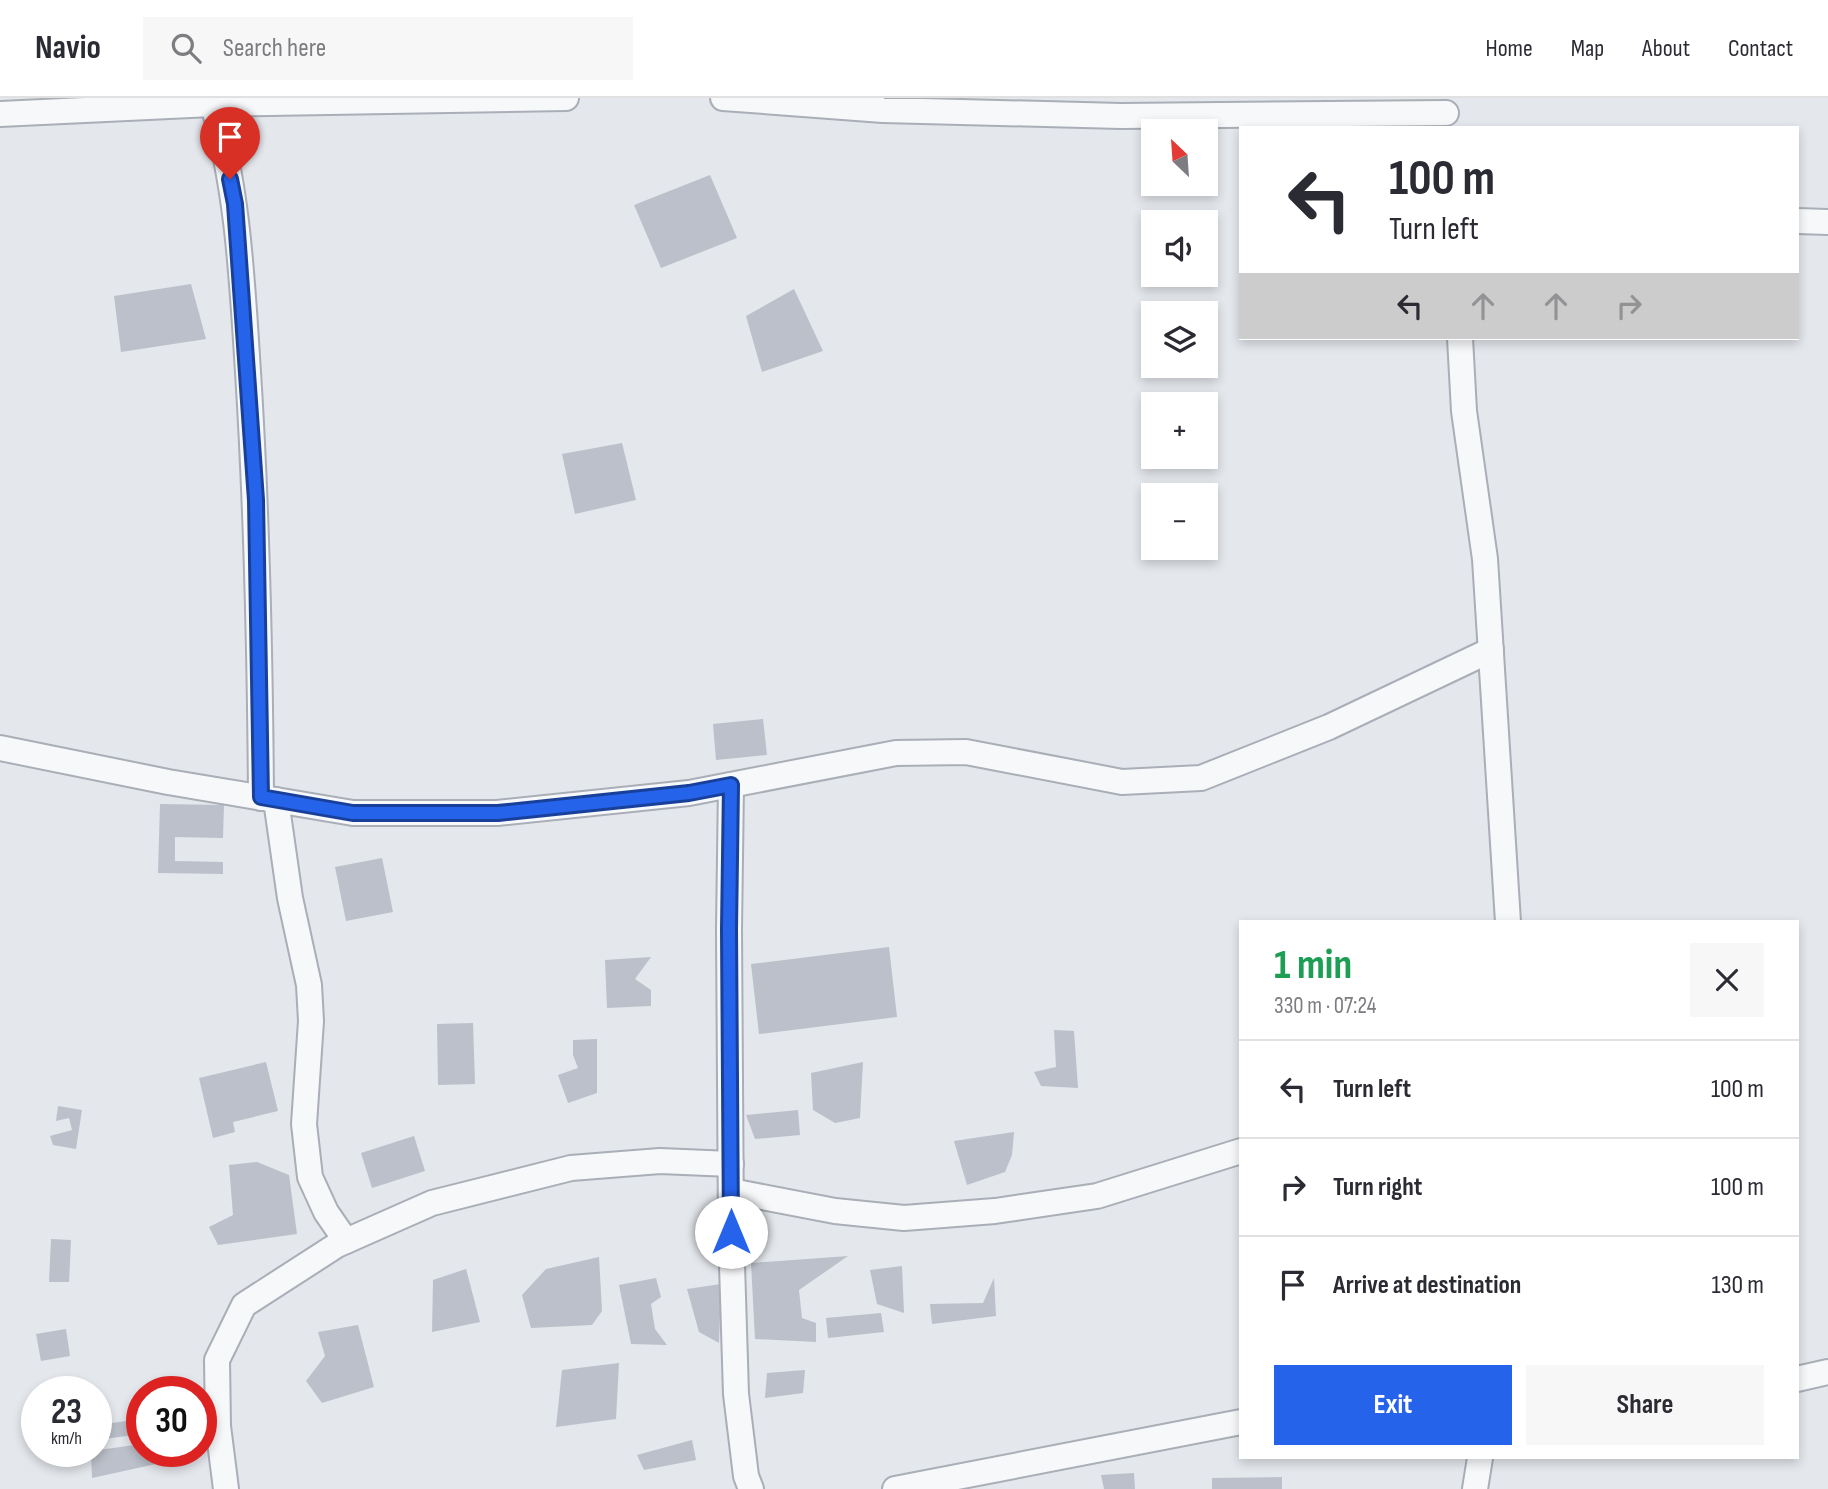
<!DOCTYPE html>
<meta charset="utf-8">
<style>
body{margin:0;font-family:"Sofia Sans Condensed",sans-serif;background:#f7f7f7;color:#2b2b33;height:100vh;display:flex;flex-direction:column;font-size:26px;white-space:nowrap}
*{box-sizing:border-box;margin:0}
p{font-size:23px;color:#7c7c81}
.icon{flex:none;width:38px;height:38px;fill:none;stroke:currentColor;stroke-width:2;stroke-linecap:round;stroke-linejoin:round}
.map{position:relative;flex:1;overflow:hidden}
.details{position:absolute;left:1239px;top:822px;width:560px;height:539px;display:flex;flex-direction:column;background:#fff;border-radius:0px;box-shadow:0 4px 10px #0003}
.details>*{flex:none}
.hud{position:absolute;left:1239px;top:28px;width:560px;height:214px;border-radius:0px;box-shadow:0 4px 10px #0003;background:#fff;color:#2b2b33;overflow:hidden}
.needle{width:46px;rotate:335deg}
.fabs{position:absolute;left:1141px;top:21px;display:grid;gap:14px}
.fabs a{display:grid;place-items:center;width:77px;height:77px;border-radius:0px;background:#fff;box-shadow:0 4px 10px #0003;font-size:35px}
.speed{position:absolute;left:21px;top:1278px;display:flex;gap:14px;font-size:35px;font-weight:700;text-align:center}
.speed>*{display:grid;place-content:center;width:91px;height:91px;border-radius:50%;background:#fff;box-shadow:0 4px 10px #0003;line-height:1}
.speed small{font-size:18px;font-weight:400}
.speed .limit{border:10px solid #d22;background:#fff;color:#111}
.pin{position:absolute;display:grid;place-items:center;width:60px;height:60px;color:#fff;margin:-72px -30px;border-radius:50% 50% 50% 0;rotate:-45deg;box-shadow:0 0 7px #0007}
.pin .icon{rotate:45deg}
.me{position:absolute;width:77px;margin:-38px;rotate:0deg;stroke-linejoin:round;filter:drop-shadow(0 0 5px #0008)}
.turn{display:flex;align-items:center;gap:24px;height:147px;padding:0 35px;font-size:32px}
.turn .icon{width:91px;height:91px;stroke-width:2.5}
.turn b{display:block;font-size:49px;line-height:60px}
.lanes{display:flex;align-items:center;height:66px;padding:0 35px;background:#0003;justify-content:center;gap:35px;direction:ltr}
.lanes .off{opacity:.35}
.round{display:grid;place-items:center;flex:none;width:74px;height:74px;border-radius:0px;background:#f7f7f7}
.head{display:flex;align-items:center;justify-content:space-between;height:119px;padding:0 35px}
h1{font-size:42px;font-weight:700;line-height:52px;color:#1e9e55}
.button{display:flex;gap:14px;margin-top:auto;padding:14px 35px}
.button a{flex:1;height:80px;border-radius:0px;background:#2563eb;color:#fff;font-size:28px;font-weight:700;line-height:80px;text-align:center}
.button a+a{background:#f7f7f7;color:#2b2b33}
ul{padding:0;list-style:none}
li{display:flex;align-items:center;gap:21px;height:98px;padding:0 35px;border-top:2px solid #e1e1e2}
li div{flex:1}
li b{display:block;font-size:26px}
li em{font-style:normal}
header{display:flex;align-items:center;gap:42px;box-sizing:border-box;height:98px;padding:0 35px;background:#fff;border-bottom:2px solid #e1e1e2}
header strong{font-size:33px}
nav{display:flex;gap:38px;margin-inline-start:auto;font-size:24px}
.search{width:490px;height:63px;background:#f7f7f7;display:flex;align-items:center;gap:18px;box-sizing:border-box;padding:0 24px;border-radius:0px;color:#7c7c81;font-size:26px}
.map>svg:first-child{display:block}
.building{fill:#bbc0ca}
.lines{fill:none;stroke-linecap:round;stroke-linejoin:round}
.street-casing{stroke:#a9aeb7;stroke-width:28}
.street{stroke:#f7f8fa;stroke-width:24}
.route-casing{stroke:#184099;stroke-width:18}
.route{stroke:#2563eb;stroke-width:12}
</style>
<header>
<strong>Navio</strong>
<div class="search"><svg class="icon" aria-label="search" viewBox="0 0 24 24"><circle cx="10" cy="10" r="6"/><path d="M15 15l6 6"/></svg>Search here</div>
<nav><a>Home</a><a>Map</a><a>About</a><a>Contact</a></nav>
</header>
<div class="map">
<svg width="1828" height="1391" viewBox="0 0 1828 1391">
<rect width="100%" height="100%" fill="#e4e7ec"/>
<!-- building -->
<g class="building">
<polygon points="710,77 737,140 661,170 634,107"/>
<polygon points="191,186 206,241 121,254 114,198"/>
<polygon points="794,191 823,253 762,274 746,218"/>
<polygon points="622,345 636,402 575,416 562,356"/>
<polygon points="763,621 767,657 716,662 713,626"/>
<polygon points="160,706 224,707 223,740 175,739 175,763 223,764 223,776 158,775"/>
<polygon points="382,760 393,814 346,823 335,769"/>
<polygon points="889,849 897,919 759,936 751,866"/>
<polygon points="651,859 635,881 651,892 651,908 607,910 605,862"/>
<polygon points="473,925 475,986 438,987 437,926"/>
<polygon points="1054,932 1074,933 1078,990 1041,988 1034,974 1056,969"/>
<polygon points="597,941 597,995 568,1005 558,977 578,970 573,957 573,942"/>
<polygon points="266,964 278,1013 233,1024 235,1034 213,1040 199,980"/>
<polygon points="863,964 860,1020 835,1025 813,1012 811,975"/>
<polygon points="58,1008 82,1012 76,1051 53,1047 50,1038 72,1032 69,1020 56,1023"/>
<polygon points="798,1012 800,1037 755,1041 746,1017"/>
<polygon points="1014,1034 1012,1057 1005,1074 967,1087 954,1043"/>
<polygon points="414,1038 425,1073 372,1090 361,1055"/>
<polygon points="257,1064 289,1077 297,1136 218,1147 209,1129 233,1117 229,1067"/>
<polygon points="51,1141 71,1142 69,1184 49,1184"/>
<polygon points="848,1158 799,1192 802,1220 816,1225 816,1244 755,1241 751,1165"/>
<polygon points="599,1159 602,1213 592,1227 531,1230 522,1197 546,1171"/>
<polygon points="902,1168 904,1215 877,1206 870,1172"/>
<polygon points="466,1171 480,1224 432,1234 433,1182"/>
<polygon points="656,1180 661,1199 651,1206 655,1231 667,1247 631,1246 619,1187"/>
<polygon points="994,1180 996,1218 932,1226 930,1206 983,1205"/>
<polygon points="721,1186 719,1245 699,1234 687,1191"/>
<polygon points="881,1215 884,1234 828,1240 826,1220"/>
<polygon points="358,1227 374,1289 322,1305 306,1283 325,1258 318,1234"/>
<polygon points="66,1231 70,1258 41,1263 36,1236"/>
<polygon points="619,1265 616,1321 556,1329 562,1272"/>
<polygon points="805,1272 803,1295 765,1300 767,1275"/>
<polygon points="142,1321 142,1336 96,1342 96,1327"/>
<polygon points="692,1342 696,1362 644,1372 637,1357"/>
<polygon points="142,1346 142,1353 170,1353 165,1364 92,1380 91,1353"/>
<polygon points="1134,1375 1135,1391 1104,1391 1101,1377"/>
<polygon points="1282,1379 1282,1391 1212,1391 1212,1380"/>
</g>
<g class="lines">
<defs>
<g id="street">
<path d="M 211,0 C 238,89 242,181 248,274 C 257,416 260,557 261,700"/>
<polyline points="723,0 883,12 1121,18 1446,15"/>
<polyline points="0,16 212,6 566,0"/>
<polyline points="1797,123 1828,124"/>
<polyline points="1460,240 1464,313 1485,461 1508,824"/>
<polyline points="0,650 168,684 353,715 497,715 689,695 896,655 966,654 1122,684 1201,680 1329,629 1491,552"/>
<polyline points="731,687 729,831 731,1134 736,1296 746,1378 751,1391"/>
<polyline points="276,702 290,800 309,887 311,923 304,1026 310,1079 326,1114 346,1143"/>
<polyline points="731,1093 835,1113 904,1120 995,1113 1097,1098 1241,1053"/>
<polyline points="1797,1281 1828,1274"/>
<polyline points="226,1391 218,1328 217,1262 244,1207 337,1147 432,1105 571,1070 660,1063 731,1066"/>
<polyline points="895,1391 1241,1324"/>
<polyline points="1475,1391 1480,1360"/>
</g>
</defs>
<!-- street casing -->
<use href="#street" class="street-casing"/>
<!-- street -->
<use href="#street" class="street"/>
</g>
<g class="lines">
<defs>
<polyline id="route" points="230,81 235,106 256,402 261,699 353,715 498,715 689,695 731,687 729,831 731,1134"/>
</defs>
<!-- route casing -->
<use href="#route" class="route-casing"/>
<!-- route -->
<use href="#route" class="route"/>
</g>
</svg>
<div class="fabs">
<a><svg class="needle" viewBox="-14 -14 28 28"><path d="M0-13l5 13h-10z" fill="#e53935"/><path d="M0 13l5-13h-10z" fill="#7c7c81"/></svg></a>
<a><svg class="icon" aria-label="sound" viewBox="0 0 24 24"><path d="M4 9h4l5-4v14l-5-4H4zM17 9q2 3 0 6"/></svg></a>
<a><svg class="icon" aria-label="layers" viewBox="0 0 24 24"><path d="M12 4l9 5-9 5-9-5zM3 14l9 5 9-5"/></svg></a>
<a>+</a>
<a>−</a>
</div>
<div class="speed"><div>23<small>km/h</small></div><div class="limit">30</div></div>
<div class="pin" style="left:230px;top:81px;background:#d93025"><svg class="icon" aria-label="arrive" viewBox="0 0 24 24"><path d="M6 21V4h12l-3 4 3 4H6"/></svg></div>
<svg class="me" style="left:731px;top:1134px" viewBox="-20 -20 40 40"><circle r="19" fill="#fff"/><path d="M0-13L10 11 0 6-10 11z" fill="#2563eb"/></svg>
<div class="hud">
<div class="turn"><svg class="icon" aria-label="left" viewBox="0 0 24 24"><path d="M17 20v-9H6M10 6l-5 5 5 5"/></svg><div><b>100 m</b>Turn left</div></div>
<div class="lanes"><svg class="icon" aria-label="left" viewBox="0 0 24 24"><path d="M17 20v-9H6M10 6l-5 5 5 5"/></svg><svg class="icon off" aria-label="ahead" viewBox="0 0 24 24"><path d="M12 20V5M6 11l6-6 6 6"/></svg><svg class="icon off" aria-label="ahead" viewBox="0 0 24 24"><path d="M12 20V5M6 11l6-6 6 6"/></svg><svg class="icon off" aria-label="right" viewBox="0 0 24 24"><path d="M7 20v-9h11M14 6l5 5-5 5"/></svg></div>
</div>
<section class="details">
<div class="head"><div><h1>1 min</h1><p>330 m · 07:24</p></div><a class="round"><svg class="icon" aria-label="close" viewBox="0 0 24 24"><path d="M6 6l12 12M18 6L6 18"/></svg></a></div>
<ul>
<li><svg class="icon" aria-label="left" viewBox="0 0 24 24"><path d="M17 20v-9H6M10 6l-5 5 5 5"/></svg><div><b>Turn left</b></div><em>100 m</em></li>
<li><svg class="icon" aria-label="right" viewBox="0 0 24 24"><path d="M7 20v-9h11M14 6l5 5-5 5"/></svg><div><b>Turn right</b></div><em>100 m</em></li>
<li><svg class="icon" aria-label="arrive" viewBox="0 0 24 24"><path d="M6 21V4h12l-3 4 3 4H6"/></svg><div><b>Arrive at destination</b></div><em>130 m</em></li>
</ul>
<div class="button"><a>Exit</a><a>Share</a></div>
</section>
</div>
